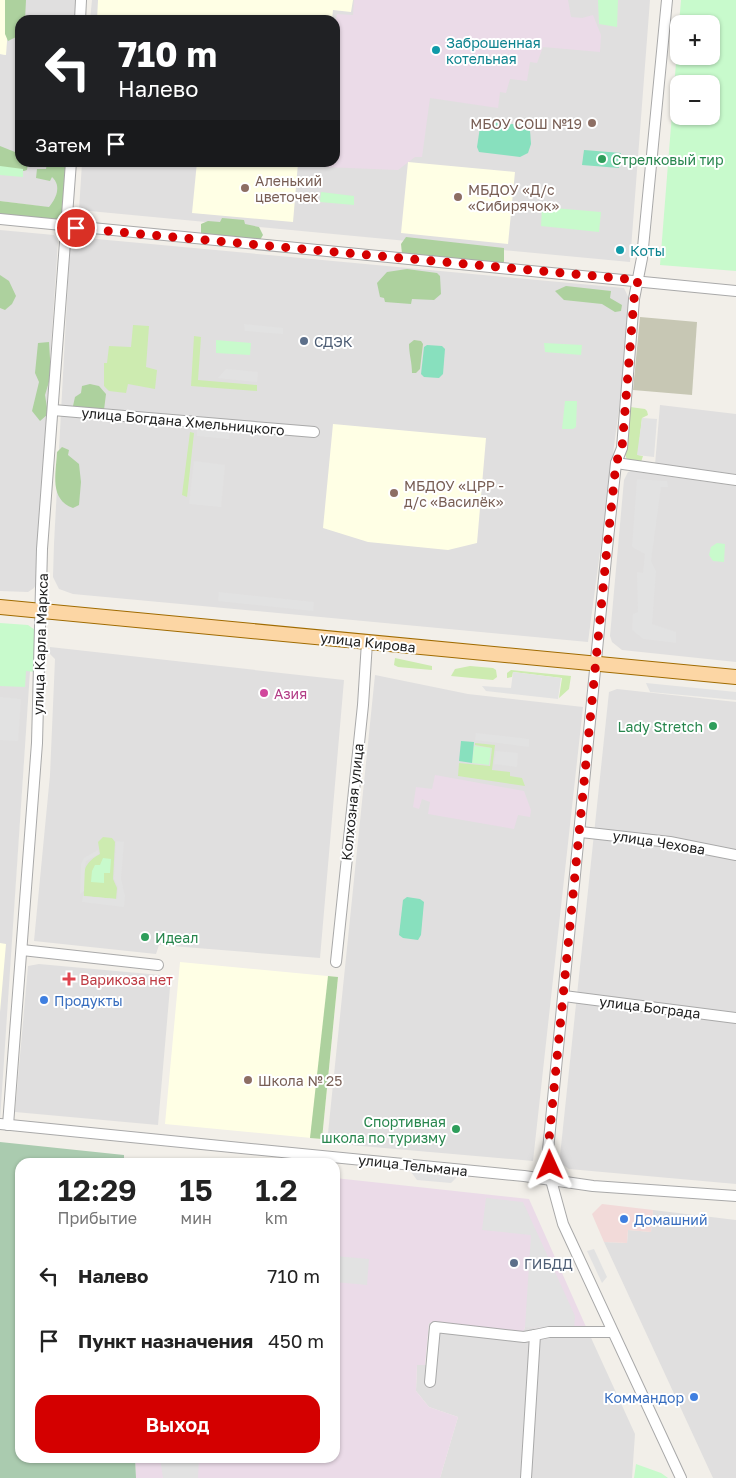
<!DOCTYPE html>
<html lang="ru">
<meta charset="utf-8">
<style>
body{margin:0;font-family:"Golos Text",sans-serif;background:#f2f2f2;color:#222;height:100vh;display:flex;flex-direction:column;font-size:19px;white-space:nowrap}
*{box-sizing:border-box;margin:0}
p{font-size:16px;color:#767676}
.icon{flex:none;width:28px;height:28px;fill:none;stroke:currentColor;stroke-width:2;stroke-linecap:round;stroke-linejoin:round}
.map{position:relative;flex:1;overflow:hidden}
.sheet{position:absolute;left:15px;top:1158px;width:325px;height:305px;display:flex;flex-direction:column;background:#fff;border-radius:15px;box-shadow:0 1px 4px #0004}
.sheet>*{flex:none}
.banner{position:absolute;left:15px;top:15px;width:325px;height:152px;border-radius:15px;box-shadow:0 1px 4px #0004;background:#202124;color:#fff;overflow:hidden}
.tools{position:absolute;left:670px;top:15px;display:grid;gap:10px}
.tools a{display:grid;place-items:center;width:50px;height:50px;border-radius:10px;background:#fff;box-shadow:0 1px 4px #0004;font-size:25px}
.pin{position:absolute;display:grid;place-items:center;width:42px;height:42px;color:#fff;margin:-21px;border:2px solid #fff;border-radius:50%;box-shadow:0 1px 5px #0007}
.me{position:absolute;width:55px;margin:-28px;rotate:359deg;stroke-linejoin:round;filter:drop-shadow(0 0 4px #0008)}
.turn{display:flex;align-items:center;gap:18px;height:105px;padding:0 20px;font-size:22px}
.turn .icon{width:65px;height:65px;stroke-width:2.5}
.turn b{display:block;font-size:35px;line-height:42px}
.then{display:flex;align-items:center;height:48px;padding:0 20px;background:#0003;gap:10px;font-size:19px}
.eta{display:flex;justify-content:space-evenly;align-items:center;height:85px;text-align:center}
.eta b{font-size:30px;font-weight:600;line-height:35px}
.action{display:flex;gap:10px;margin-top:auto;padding:10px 20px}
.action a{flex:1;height:58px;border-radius:15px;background:#d40000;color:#fff;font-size:20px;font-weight:600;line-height:58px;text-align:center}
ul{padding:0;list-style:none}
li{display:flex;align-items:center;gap:15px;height:65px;padding:0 20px}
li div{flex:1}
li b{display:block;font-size:19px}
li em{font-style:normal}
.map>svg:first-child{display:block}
.residential{fill:#e0dfdf}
.commercial{fill:#f2dad9}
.industrial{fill:#ebdbe8}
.education{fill:#ffffe5}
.construction{fill:#c7c7b4}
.grass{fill:#cdebb0}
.forest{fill:#add19e}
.cemetery{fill:#aacbaf}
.park{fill:#c8facc;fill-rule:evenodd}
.pitch{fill:#88e0be}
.parking{fill:#e2e2e2}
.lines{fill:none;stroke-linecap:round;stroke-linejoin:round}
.minor-casing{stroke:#a9a9a9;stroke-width:12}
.major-casing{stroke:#a06b00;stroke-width:16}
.minor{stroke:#fff;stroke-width:10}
.major{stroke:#fcd6a4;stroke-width:14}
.route{stroke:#d40000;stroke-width:9;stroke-dasharray:0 16.2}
.culture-dot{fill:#0f9aa8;stroke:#fff;stroke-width:2}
.education-dot{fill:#8d6e63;stroke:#fff;stroke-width:2}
.leisure-dot{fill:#2e9e5b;stroke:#fff;stroke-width:2}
.service-dot{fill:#5c6f8a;stroke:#fff;stroke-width:2}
.hotel-dot{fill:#d1479c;stroke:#fff;stroke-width:2}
.health-dot{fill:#e0444e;stroke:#fff;stroke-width:2}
.shop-dot{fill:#3f7fe0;stroke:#fff;stroke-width:2}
.labels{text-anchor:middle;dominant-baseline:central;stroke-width:4;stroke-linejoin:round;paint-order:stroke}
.culture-label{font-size:14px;fill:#0d838f;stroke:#fff;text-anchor:start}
.education-label{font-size:14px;fill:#785e54;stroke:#fff;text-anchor:start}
.leisure-label{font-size:14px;fill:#27864d;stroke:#fff;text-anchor:start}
.service-label{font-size:14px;fill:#4e5e75;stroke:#fff;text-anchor:start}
.street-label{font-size:14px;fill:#222;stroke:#fff}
.hotel-label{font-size:14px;fill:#b23c85;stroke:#fff;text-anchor:start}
.health-label{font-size:14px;fill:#be3a42;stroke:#fff;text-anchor:start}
.shop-label{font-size:14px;fill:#366cbe;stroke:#fff;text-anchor:start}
</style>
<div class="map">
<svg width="736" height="1478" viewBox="0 0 736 1478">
<rect width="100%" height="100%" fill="#f2efe9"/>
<!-- residential -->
<g class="residential">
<polygon points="10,0 77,0 75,20 20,20 20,162 65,163 61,209 0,201 0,54 5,55"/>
<polygon points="92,0 650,0 630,262 79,210 82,163 335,162 335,20 90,20"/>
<polygon points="0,230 54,235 58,242 41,496 37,582 34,588 28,592 0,591"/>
<polygon points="75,237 624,288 631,303 631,318 588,642 73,594 59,589 53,577 54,544 70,243"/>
<polygon points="660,405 736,414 736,474 655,465"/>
<polygon points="631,471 736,486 736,662 622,650 612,642 610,636 624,480 628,472"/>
<polygon points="50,647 344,680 320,958 159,945 156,954 34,941 50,775 55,659 50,654"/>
<polygon points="0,668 30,671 0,1120"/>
<polygon points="375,675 468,694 583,707 533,1161 327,1143"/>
<polygon points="617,689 736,702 736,1184 569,1169 562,1164 560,1156 609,692"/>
<polygon points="39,964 171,976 158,1125 15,1112 28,966"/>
<polygon points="653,1210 736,1220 736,1478 713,1478 604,1242 627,1243 628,1230 651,1232"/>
<polygon points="429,1323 523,1333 525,1327 587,1329 635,1434 632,1478 440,1478 458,1417 429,1407 416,1391 417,1364 426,1365"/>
</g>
<!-- commercial -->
<polygon class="commercial" points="602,1204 653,1210 651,1232 628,1230 627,1243 604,1242 592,1214"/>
<!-- industrial -->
<g class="industrial">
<polygon points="354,0 568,0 571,17 582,18 593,15 601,35 600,52 543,47 537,63 530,62 527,81 510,79 506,93 500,92 498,108 430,98 422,157 415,157 398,170 299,166 300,163 335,162 335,22 337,14 353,15"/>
<polygon points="435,775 524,791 531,810 530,817 518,815 514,829 428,814 430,802 422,799 419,809 413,807 416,787 432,789"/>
<polygon points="335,1178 529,1199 587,1329 525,1327 523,1333 429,1323 425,1365 417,1365 416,1391 429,1407 458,1417 440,1478 136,1478 135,1458 335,1458"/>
</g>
<!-- education -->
<g class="education">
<polygon points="0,0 10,0 6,55 0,54"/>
<polygon points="98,0 353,0 351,12 333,10 332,19 298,15 298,20 97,20"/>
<polygon points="197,162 298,163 293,222 192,213"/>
<polygon points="408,162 515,172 508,244 401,233"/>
<polygon points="333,424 486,438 477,543 448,550 368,542 323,528"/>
<polygon points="0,943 6,944 0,1012"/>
<polygon points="180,962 338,977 322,1139 165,1124"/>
</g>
<!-- construction -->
<polygon class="construction" points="640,317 697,322 692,395 633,390"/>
<!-- grass -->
<g class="grass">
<polygon points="133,325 149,326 146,367 157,370 155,389 128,384 126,393 109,391 104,386 104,363 107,363 109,346 131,347"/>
<polygon points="194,336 201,337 198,380 257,385 257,391 191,386"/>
<polygon points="630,407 645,409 647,411 648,415 642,418 638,455 643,456 641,462 627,460 625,454"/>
<polygon points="190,432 194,433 187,497 182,495"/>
<polygon points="395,658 432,666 432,670 398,667 394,665"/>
<polygon points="470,666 493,668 496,670 497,677 493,680 451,676 455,669"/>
<polygon points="511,670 571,676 569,689 559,698 562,678 513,672 512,677 507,678 507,673"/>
<polygon points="475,743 495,745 492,770 510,772 510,776 522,778 525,786 458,776 459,763 490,766 492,748 475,745"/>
<path d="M 103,837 L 112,838 L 115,842 L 113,879 L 117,888 L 116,899 L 84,896 C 84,875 80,865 100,854 L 98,842 Z"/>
</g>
<!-- forest -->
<g class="forest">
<polygon points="5,0 26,0 25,20 20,20 20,35 8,41 5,34"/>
<polygon points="0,146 20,154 20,162 28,163 27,170 24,171 0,169"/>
<path d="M 47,163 L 69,163 L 62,222 L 0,218 L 0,201 L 49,207 C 56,199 62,186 52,177 L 50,181 L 36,178 L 37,169 L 46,169 Z"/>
<polygon points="222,218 244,220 245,224 259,227 263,235 260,240 201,237 201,224 208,221 220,222"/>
<polygon points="406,237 504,248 504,262 484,263 402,254 401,244"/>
<polygon points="407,269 437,273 440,276 441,294 434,300 412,299 411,304 385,302 384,298 380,297 377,283 387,272"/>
<polygon points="0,275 9,281 16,296 12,304 5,310 0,308"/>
<polygon points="566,286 611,291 610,298 622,305 621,311 615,312 602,304 564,300 555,291"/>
<path d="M 414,340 L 421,341 L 423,344 L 420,369 L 416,373 L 412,373 C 412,362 409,354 409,344 Z"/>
<polygon points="49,342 51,375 45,395 48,414 40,421 32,411 39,382 35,373 38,343"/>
<polygon points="90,384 99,386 106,394 104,410 77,409 73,406 75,397 81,393 82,386"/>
<path d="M 62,447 L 69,450 L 68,455 L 79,464 L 81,482 L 79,505 L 73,508 C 49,499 56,474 57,452 Z"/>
<polygon points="328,976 338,977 322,1139 310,1138"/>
</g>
<!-- cemetery -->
<polygon class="cemetery" points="0,1142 124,1155 124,1162 20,1162 20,1458 135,1458 136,1478 0,1478"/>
<!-- park -->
<g class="park">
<polygon points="598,0 618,0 617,27 599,24"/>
<path d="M 681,0 L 736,0 L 736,271 L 660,265 L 679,25 L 679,56 L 711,56 L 711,24 L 679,24 ZM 679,84 L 711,84 L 711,116 L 679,116 Z"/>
<polygon points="0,166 23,169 23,177 0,175"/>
<polygon points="321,192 354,196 354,205 320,202"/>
<polygon points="542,207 601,212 599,232 541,226"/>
<polygon points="216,340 251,343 250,355 216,353"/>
<polygon points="544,343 582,345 581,355 545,352"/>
<polygon points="565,401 577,401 576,427 573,429 562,429"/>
<polygon points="717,543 725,544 724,562 713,561 709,555 711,547"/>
<polygon points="0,623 28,625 35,630 35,672 26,671 25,687 0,686"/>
<polygon points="474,746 491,748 489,765 472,763"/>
<polygon points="103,858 111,859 110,873 104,873 104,883 91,882 92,871 95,865 100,865"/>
<polygon points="636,1464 661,1473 668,1478 634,1478"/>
</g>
<!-- pitch -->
<g class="pitch">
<polygon points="486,122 525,125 530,130 531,144 528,153 520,157 479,152 477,147 480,127"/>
<polygon points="584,150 621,153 619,168 582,165"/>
<polygon points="427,345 442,346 445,349 443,374 439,378 424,377 421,374 424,347"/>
<polygon points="461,741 474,742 472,763 459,761"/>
<polygon points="407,897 420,899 424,902 421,935 418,940 403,938 399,935 403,900"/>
</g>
<!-- parking -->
<g class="parking">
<polygon points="244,324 283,328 283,334 245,331"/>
<polygon points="226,369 258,372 257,382 218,378"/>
<polygon points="642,418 657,419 654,457 637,455"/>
<polygon points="197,427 230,430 229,439 197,436"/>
<polygon points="194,461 225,465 221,507 189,504"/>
<polygon points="637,479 667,481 668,487 661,487 651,561 656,571 652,624 676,632 676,643 643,639 632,630 633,614 638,612 637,572 643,573 645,554 632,547"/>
<polygon points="219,592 314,602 313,611 218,601"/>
<polygon points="513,672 561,678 558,699 486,691 482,686 511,688"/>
<polygon points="646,683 736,692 736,700 650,692"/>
<polygon points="0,697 21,699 18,741 0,740"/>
<polygon points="476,733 529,739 529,747 475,740"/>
<polygon points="496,751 518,753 517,767 494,764"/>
<polygon points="116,841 124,842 121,879 125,896 124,907 82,902 83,896 117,899 118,888 114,879"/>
<polygon points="98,850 99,854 86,861 85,865 84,891 80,894 81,864 84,858"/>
<polygon points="411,1172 457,1177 451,1183 417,1180"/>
<polygon points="486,1198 523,1202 575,1316 574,1329 525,1327 531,1235 482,1230"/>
<polygon points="594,1249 607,1277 602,1283 587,1251"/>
<polygon points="335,1256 369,1259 367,1285 335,1282"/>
<polygon points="160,1458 199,1458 198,1478 163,1478"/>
</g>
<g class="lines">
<defs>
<g id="minor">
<polyline points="667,0 642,258 634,299 622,448 616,463 606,558 548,1150 551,1180 563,1224 681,1478"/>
<polyline points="80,20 81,0"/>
<polyline points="0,219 736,291"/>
<polyline points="53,410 314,432"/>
<polyline points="616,463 736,480"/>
<polyline points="581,832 670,842 736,855"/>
<polyline points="22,950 158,965"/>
<polyline points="336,962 363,705 367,642"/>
<polyline points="564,996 736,1018"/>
<polyline points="0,1124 524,1176 593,1186 736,1196"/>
<polyline points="8,1125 37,743 42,549 71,162"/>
<polyline points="430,1382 435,1327 524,1337 535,1335"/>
<polyline points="526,1478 535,1335 549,1332 612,1332"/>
</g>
<polyline id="major" points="0,607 736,677"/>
</defs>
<!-- minor casing -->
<use href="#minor" class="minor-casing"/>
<!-- major casing -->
<use href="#major" class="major-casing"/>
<!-- minor -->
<use href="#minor" class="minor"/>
<!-- major -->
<use href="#major" class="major"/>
</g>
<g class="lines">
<!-- route -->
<polyline class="route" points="76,228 638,280 634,299 622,448 616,463 606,558 548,1150 550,1165"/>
</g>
<!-- markers -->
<g class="culture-dot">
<circle cx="436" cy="50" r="5"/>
<circle cx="620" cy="250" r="5"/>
</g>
<g class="education-dot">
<circle cx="592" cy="123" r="5"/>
<circle cx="245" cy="188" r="5"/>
<circle cx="458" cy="197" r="5"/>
<circle cx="394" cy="493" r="5"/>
<circle cx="248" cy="1080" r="5"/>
</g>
<g class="leisure-dot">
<circle cx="602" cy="159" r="5"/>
<circle cx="713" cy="726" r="5"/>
<circle cx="145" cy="937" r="5"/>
<circle cx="456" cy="1129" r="5"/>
</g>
<g class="service-dot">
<circle cx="304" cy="341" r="5"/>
<circle cx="514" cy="1263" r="5"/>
</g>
<circle class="hotel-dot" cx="264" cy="693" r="5"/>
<path class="health-dot" d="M66.5 971.5h5v5h5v5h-5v5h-5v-5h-5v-5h5z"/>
<g class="shop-dot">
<circle cx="44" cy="1000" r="5"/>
<circle cx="624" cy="1219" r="5"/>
<circle cx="694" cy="1397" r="5"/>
</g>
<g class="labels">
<!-- culture labels -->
<g class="culture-label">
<text x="446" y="42">Заброшенная<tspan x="446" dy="16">котельная</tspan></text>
<text x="630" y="250">Коты</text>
</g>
<!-- education labels -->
<g class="education-label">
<text x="582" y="123" text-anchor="end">МБОУ СОШ №19</text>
<text x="255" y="180">Аленький<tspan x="255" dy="16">цветочек</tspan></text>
<text x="468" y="189">МБДОУ «Д/с<tspan x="468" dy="16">«Сибирячок»</tspan></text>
<text x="404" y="485">МБДОУ «ЦРР -<tspan x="404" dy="16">д/с «Василёк»</tspan></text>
<text x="258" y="1080">Школа № 25</text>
</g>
<!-- leisure labels -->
<g class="leisure-label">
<text x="612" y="159">Стрелковый тир</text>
<text x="703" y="726" text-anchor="end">Lady Stretch</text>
<text x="155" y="937">Идеал</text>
<text x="446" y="1121" text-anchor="end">Спортивная<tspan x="446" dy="16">школа по туризму</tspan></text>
</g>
<!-- service labels -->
<g class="service-label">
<text x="314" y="341">СДЭК</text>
<text x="524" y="1263">ГИБДД</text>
</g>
<!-- street labels -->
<g class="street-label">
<text transform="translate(183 421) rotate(5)">улица Богдана Хмельницкого</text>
<text transform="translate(368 642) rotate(6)">улица Кирова</text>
<text transform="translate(40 644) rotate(-88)">улица Карла Маркса</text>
<text transform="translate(352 802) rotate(-84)">Колхозная улица</text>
<text transform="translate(659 842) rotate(9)">улица Чехова</text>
<text transform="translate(650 1007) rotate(7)">улица Бограда</text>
<text transform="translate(413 1165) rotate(6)">улица Тельмана</text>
</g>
<!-- hotel labels -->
<g class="hotel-label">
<text x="274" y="693">Азия</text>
</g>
<!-- health labels -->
<g class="health-label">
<text x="80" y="979">Варикоза нет</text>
</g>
<!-- shop labels -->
<g class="shop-label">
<text x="54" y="1000">Продукты</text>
<text x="634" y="1219">Домашний</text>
<text x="684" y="1397" text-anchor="end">Коммандор</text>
</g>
</g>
</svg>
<div class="tools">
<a>+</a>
<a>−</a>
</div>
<div class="pin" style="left:76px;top:228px;background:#d93025"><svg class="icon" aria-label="arrive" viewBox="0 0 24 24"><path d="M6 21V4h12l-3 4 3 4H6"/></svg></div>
<svg class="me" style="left:550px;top:1165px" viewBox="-20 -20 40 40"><path d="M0-17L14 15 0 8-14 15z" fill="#d40000" stroke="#fff" stroke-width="4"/></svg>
<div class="banner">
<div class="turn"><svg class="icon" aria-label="left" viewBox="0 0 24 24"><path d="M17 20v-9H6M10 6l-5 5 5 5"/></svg><div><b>710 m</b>Налево</div></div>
<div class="then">Затем<svg class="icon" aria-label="arrive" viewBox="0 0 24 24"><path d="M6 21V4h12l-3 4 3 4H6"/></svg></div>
</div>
<section class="sheet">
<div class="eta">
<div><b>12:29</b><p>Прибытие</p></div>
<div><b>15</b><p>мин</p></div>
<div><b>1.2</b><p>km</p></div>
</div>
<ul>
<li><svg class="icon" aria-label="left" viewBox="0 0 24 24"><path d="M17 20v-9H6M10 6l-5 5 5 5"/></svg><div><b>Налево</b></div><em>710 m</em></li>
<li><svg class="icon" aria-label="arrive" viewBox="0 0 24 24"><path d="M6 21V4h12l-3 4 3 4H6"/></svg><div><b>Пункт назначения</b></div><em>450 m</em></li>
</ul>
<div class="action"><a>Выход</a></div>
</section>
</div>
